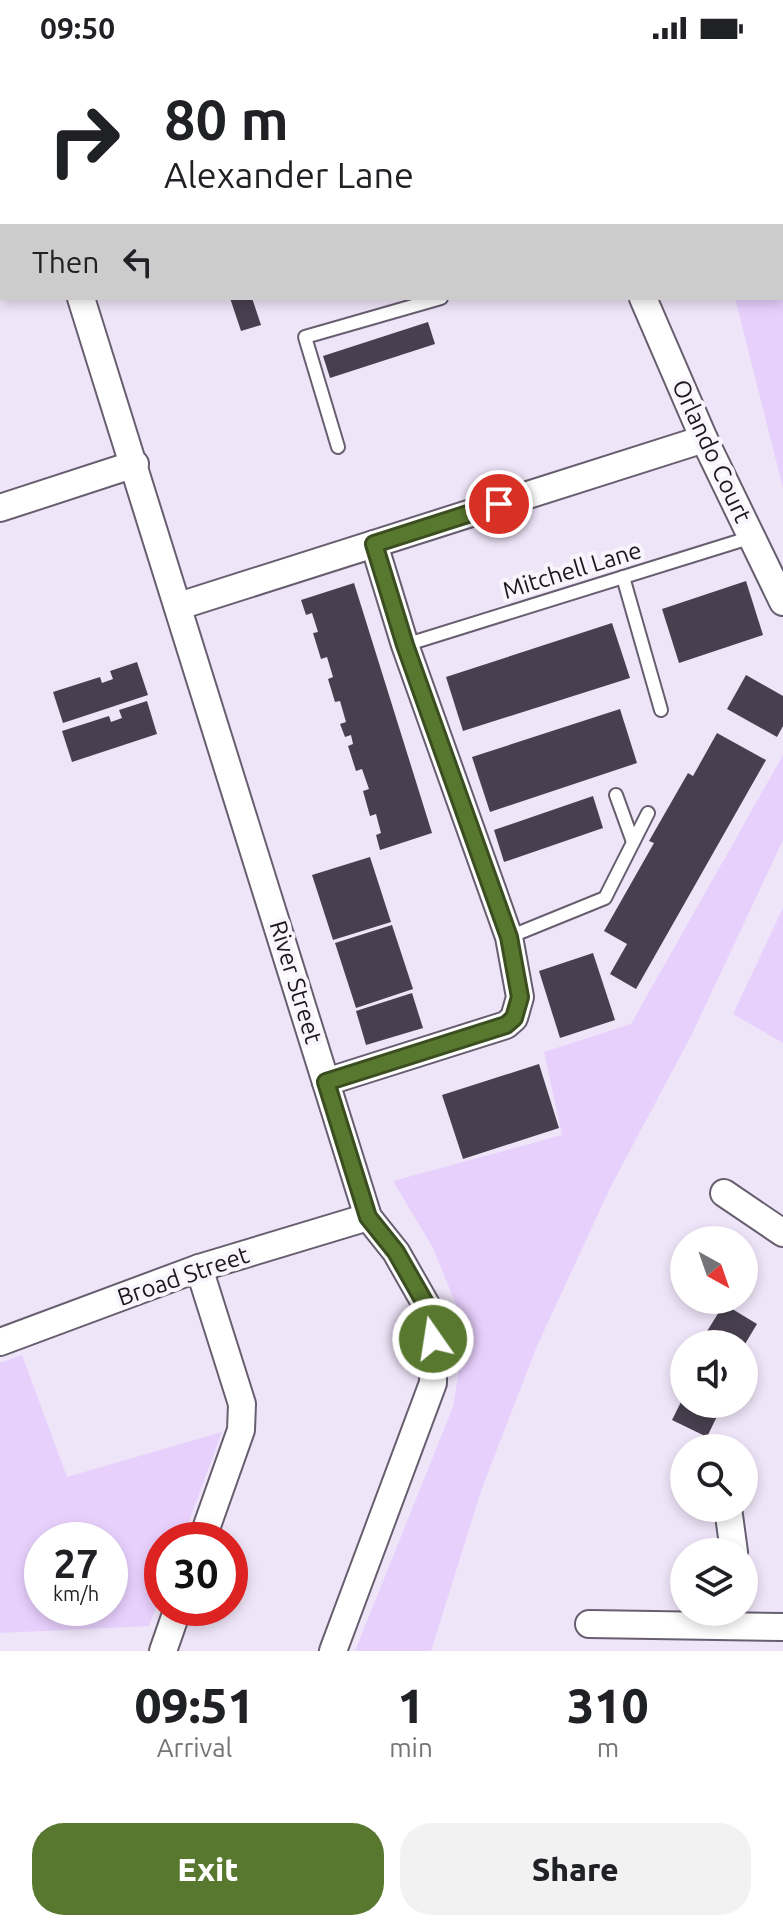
<!DOCTYPE html>
<style>
body{margin:0;font-family:Ubuntu,sans-serif;background:#f2f2f2;color:#202124;height:100vh;display:flex;flex-direction:column;font-size:30px;white-space:nowrap}
*{box-sizing:border-box;margin:0}
p{font-size:26px;color:#757577}
.icon{flex:none;width:44px;height:44px;fill:none;stroke:currentColor;stroke-width:2;stroke-linecap:round;stroke-linejoin:round}
.map{position:relative;height:1595px;overflow:hidden}
.side{display:flex;flex-direction:column;background:#fff;flex:1}
.side>*{flex:none}
.hud{position:absolute;left:0px;top:0px;width:784px;height:244px;box-shadow:0 4px 12px #0003;background:#fff;color:#202124;overflow:hidden}
.needle{width:52px;rotate:140deg}
.tools{position:absolute;left:670px;top:1170px;display:grid;gap:16px}
.tools a{display:grid;place-items:center;width:88px;height:88px;border-radius:50%;background:#fff;box-shadow:0 4px 12px #0003;font-size:40px}
.speed{position:absolute;left:24px;top:1466px;display:flex;gap:16px;font-size:40px;font-weight:700;text-align:center}
.speed>*{display:grid;place-content:center;width:104px;height:104px;border-radius:50%;background:#fff;box-shadow:0 4px 12px #0003;line-height:1}
.speed small{font-size:20px;font-weight:400}
.speed .limit{border:12px solid #d22;background:#fff;color:#111}
.pin{position:absolute;display:grid;place-items:center;width:68px;height:68px;color:#fff;margin:-34px;border:4px solid #fff;border-radius:50%;box-shadow:0 2px 8px #0007}
.me{position:absolute;width:88px;margin:-44px;rotate:347deg;stroke-linejoin:round;filter:drop-shadow(0 0 6px #0008)}
.turn{display:flex;align-items:center;gap:28px;height:168px;padding:0 32px;font-size:36px}
.turn .icon{width:104px;height:104px;stroke-width:2.5}
.turn b{display:block;font-size:56px;line-height:68px}
.then{display:flex;align-items:center;height:76px;padding:0 32px;background:#0003;gap:16px;font-size:30px}
.eta{display:flex;justify-content:space-evenly;align-items:center;height:136px;text-align:center}
.eta b{font-size:48px;font-weight:800;line-height:56px}
.button{display:flex;gap:16px;margin-top:auto;padding:16px 32px}
.button a{flex:1;height:92px;border-radius:32px;background:#59782f;color:#fff;font-size:32px;font-weight:800;line-height:92px;text-align:center}
.button a+a{background:#f2f2f2;color:#202124}
.status{display:flex;justify-content:space-between;align-items:center;height:56px;padding:0 40px;background:#fff;direction:ltr}
.status svg{height:22px;fill:currentColor}
.map>svg:first-child{display:block}
.green{fill:#e8d0fd;fill-rule:evenodd}
.building{fill:#48404f}
.lines{fill:none;stroke-linecap:round;stroke-linejoin:round}
.lane-casing{stroke:#675e6f;stroke-width:16}
.street-casing{stroke:#675e6f;stroke-width:30}
.lane{stroke:#fff;stroke-width:12}
.street{stroke:#fff;stroke-width:26}
.route-casing{stroke:#3a4e1f;stroke-width:20}
.route{stroke:#59782f;stroke-width:14}
.labels{text-anchor:middle;dominant-baseline:central;stroke-width:8;stroke-linejoin:round;paint-order:stroke}
.street-label{font-size:24px;fill:#1a171e;stroke:#f9f5fd}
</style>
<div class="status"><b>09:50</b><svg viewBox="0 0 49 12"><path d="M0 12V9h3v3zM5 12V6h3v6zM10 12V3h3v9zM15 12V0h3v12zM26 1h20v11H26zM47 4h2v5h-2z"/></svg></div>
<div class="map">
<svg width="783" height="1595" viewBox="0 0 783 1595">
<rect width="100%" height="100%" fill="#efe5f9"/>
<!-- green -->
<g class="green">
<polygon points="675,0 783,0 783,432 735,242 782,242 782,2"/>
<polygon points="783,699 783,784 692,978 611,1130 537,1290 482,1432 431,1595 355,1595 453,1351 462,1296 459,1256 433,1192 393,1125 562,1079 544,996 631,968"/>
<polygon points="783,852 783,987 733,958"/>
<path d="M 22,1299 L 67,1421 L 222,1376 L 182,1484 L 162,1484 L 162,1536 L 149,1570 L 0,1577 L 0,1307 ZM 42,1484 L 110,1484 L 110,1552 L 42,1552 Z"/>
</g>
<!-- building -->
<g class="building">
<polygon points="230,242 252,242 261,269 241,275"/>
<polygon points="428,266 435,288 330,322 323,300"/>
<polygon points="746,525 763,579 679,607 662,553"/>
<polygon points="354,527 432,777 380,794 376,779 381,777 376,758 370,760 363,735 369,733 362,713 356,715 348,690 353,688 351,679 345,681 340,668 346,666 340,645 335,646 328,623 333,621 327,601 321,603 313,577 318,576 312,557 306,559 301,544"/>
<polygon points="612,567 630,622 463,675 446,621"/>
<polygon points="137,606 148,639 63,667 53,636 100,621 102,627 113,623 110,615"/>
<polygon points="746,619 783,640 783,670 777,681 727,653"/>
<polygon points="147,645 157,678 72,706 62,675 109,660 111,666 122,662 119,654"/>
<polygon points="620,653 637,707 490,756 472,701"/>
<polygon points="717,677 766,704 636,933 610,918 627,888 604,875 654,787 649,785 688,717 693,720"/>
<polygon points="593,740 603,772 504,806 494,774"/>
<polygon points="370,801 391,866 333,884 312,819"/>
<polygon points="392,869 413,933 356,952 335,887"/>
<polygon points="593,897 615,964 560,982 539,915"/>
<polygon points="412,937 423,972 366,989 356,955"/>
<polygon points="539,1008 559,1072 463,1103 442,1039"/>
<polygon points="724,1248 757,1268 745,1288 717,1288 704,1280"/>
<polygon points="684,1340 684,1348 723,1348 707,1381 672,1364"/>
</g>
<g class="lines">
<defs>
<g id="lane">
<polyline points="338,391 305,281 441,242"/>
<polyline points="623,521 661,654"/>
<polyline points="405,589 752,481"/>
<polyline points="616,739 633,786"/>
<polyline points="509,881 605,842 648,757"/>
</g>
<g id="street">
<polyline points="1,0 2,2"/>
<polyline points="81,242 368,1161 396,1196 433,1261 433,1327 333,1595"/>
<polyline points="643,242 704,383 783,546"/>
<polyline points="0,452 135,408"/>
<polyline points="179,550 704,383"/>
<polyline points="326,1026 506,969 514,962 520,941 509,881 405,589 374,488"/>
<polyline points="724,1137 783,1177"/>
<polyline points="199,1212 242,1348 241,1374 202,1484"/>
<polyline points="0,1286 199,1212 368,1161"/>
<polyline points="728,1452 734,1496"/>
<polyline points="589,1568 783,1571"/>
<polyline points="163,1595 178,1552"/>
</g>
</defs>
<!-- lane casing -->
<use href="#lane" class="lane-casing"/>
<!-- street casing -->
<use href="#street" class="street-casing"/>
<!-- lane -->
<use href="#lane" class="lane"/>
<!-- street -->
<use href="#street" class="street"/>
</g>
<g class="lines">
<defs>
<polyline id="route" points="433,1283 433,1261 396,1196 368,1161 326,1026 506,969 514,962 520,941 509,881 405,589 374,488 499,448"/>
</defs>
<!-- route casing -->
<use href="#route" class="route-casing"/>
<!-- route -->
<use href="#route" class="route"/>
</g>
<g class="labels">
<!-- street labels -->
<g class="street-label">
<text transform="translate(712 395) rotate(65)">Orlando Court</text>
<text transform="translate(572 514) rotate(-17)">Mitchell Lane</text>
<text transform="translate(296 926) rotate(73)">River Street</text>
<text transform="translate(183 1220) rotate(-19)">Broad Street</text>
</g>
</g>
</svg>
<div class="tools">
<a><svg class="needle" viewBox="-14 -14 28 28"><path d="M0-13l5 13h-10z" fill="#e53935"/><path d="M0 13l5-13h-10z" fill="#757577"/></svg></a>
<a><svg class="icon" aria-label="sound" viewBox="0 0 24 24"><path d="M4 9h4l5-4v14l-5-4H4zM17 9q2 3 0 6"/></svg></a>
<a><svg class="icon" aria-label="search" viewBox="0 0 24 24"><circle cx="10" cy="10" r="6"/><path d="M15 15l6 6"/></svg></a>
<a><svg class="icon" aria-label="layers" viewBox="0 0 24 24"><path d="M12 4l9 5-9 5-9-5zM3 14l9 5 9-5"/></svg></a>
</div>
<div class="speed"><div>27<small>km/h</small></div><div class="limit">30</div></div>
<div class="pin" style="left:499px;top:448px;background:#d93025"><svg class="icon" aria-label="arrive" viewBox="0 0 24 24"><path d="M6 21V4h12l-3 4 3 4H6"/></svg></div>
<svg class="me" style="left:433px;top:1283px" viewBox="-20 -20 40 40"><circle r="17" fill="#59782f" stroke="#fff" stroke-width="3"/><path d="M0-11L8 9 0 5-8 9z" fill="#fff"/></svg>
<div class="hud">
<div class="turn"><svg class="icon" aria-label="right" viewBox="0 0 24 24"><path d="M7 20v-9h11M14 6l5 5-5 5"/></svg><div><b>80 m</b>Alexander Lane</div></div>
<div class="then">Then<svg class="icon" aria-label="left" viewBox="0 0 24 24"><path d="M17 20v-9H6M10 6l-5 5 5 5"/></svg></div>
</div>
</div>
<section class="side">
<div class="eta">
<div><b>09:51</b><p>Arrival</p></div>
<div><b>1</b><p>min</p></div>
<div><b>310</b><p>m</p></div>
</div>
<div class="button"><a>Exit</a><a>Share</a></div>
</section>
